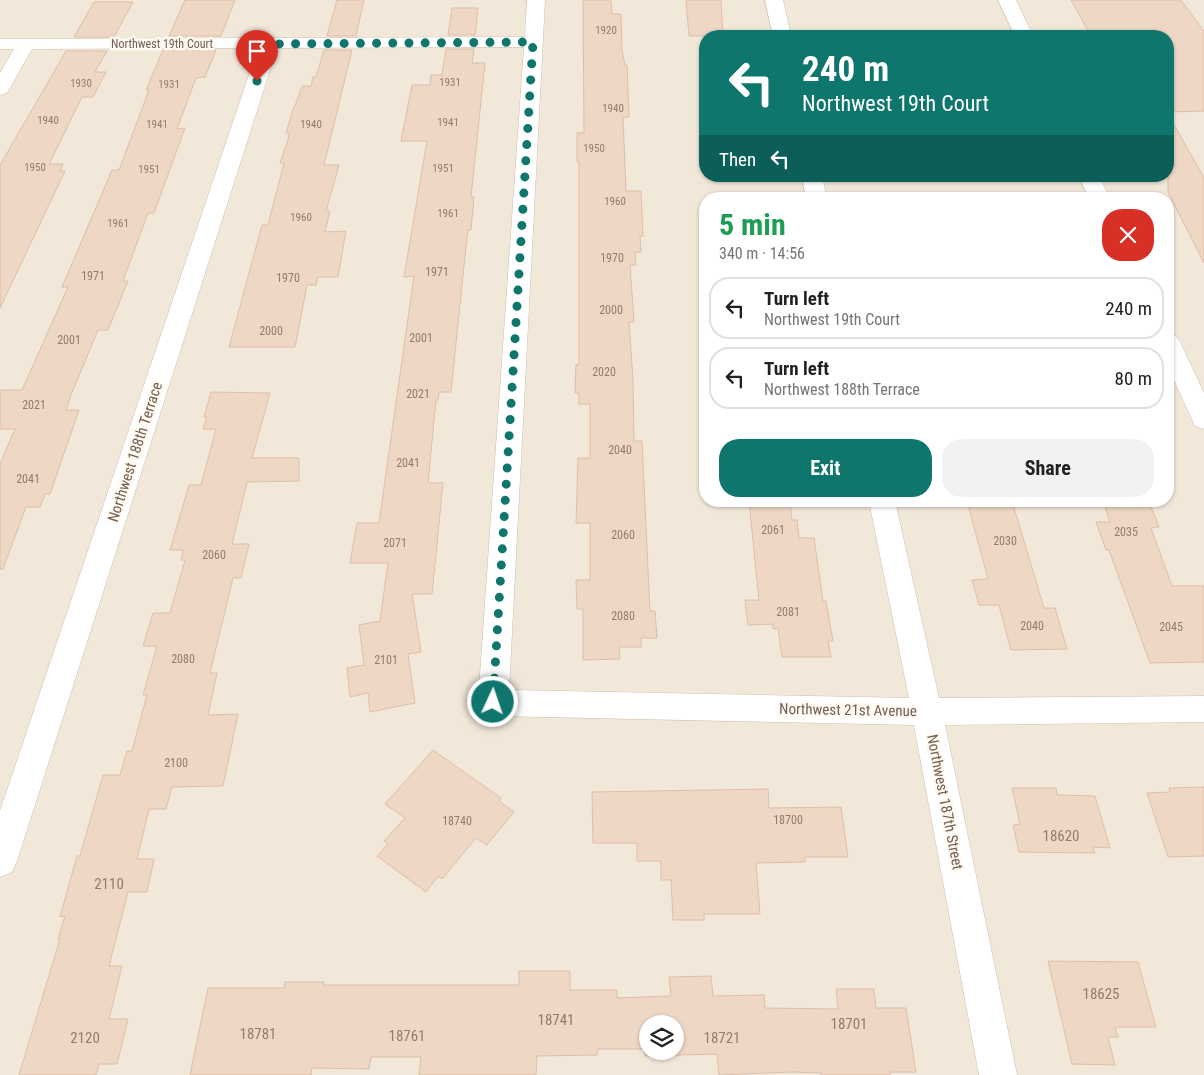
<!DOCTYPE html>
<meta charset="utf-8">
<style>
body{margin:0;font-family:"Roboto Condensed",sans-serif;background:#f2f2f2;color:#202124;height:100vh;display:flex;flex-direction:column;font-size:19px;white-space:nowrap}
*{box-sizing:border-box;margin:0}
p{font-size:16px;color:#757577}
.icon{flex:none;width:28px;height:28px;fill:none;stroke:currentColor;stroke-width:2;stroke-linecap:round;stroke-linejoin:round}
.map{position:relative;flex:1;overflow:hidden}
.side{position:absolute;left:699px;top:192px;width:475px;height:315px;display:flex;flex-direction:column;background:#fff;border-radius:20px;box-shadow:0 1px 4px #0004}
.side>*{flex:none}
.top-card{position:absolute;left:699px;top:30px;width:475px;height:152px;border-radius:20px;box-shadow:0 1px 4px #0004;background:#0f766e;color:#fff;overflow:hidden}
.fabs{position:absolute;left:639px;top:1015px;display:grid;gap:10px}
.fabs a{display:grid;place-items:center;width:45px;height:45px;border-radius:50%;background:#fff;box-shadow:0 1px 4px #0004;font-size:25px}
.pin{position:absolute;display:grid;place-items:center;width:42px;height:42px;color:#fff;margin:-51px -21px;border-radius:50% 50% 50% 0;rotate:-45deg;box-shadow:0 0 5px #0007}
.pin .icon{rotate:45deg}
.me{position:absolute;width:55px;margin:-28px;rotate:3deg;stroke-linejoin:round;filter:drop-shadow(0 0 4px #0008)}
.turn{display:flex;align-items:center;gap:18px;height:105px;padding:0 20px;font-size:22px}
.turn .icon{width:65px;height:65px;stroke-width:2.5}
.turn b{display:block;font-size:35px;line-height:42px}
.then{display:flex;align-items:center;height:48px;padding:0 20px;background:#0003;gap:10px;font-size:19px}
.round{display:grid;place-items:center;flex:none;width:52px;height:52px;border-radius:20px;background:#f2f2f2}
.overview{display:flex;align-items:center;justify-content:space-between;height:85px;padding:0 20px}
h1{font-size:30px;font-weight:700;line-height:38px;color:#1e9e55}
.action{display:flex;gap:10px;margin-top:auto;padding:10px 20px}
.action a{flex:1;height:58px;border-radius:20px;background:#0f766e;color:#fff;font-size:20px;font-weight:700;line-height:58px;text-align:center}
.action a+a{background:#f2f2f2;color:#202124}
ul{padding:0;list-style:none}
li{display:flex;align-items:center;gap:15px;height:62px;margin:0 10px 8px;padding:0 10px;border:2px solid #e0e0e0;border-radius:20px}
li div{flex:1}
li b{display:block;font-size:19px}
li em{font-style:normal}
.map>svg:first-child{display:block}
.residential{fill:#f2e8da;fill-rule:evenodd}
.building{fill:#eed7c5;stroke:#dfbea6;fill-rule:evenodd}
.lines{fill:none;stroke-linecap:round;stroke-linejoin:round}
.minor-casing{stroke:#cdbeb1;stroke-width:1}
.minor{fill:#fff;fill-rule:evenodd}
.route{stroke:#0f766e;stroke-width:9;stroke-dasharray:0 16.2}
.labels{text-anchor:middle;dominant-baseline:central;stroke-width:5;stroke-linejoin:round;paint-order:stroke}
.far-number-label{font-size:11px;fill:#927c6d}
.far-street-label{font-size:12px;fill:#745e50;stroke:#fef9f1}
.number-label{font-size:12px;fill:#927c6d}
.street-label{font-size:15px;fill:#745e50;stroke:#fef9f1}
.near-number-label{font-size:15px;fill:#927c6d}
</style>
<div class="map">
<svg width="1204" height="1075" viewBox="0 0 1204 1075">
<rect width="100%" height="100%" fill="#fbf5eb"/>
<!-- residential -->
<path class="residential" d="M 0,0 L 1204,0 L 1204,1075 L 0,1075 ZM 705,36 L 1168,36 L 1168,176 L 705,176 ZM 705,199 L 1168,199 L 1168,501 L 705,501 ZM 648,1024 L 675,1024 L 675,1051 L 648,1051 Z"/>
<!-- building -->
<g class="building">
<polygon points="185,0 235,0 221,36 169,36"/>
<polygon points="337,0 364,0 356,36 327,36"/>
<polygon points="583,0 611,0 612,14 621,14 622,51 625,65 627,65 629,117 623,117 626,191 641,191 643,236 640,236 641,252 635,252 636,265 630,265 634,322 629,322 633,380 634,441 642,441 650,611 655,611 657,638 641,638 641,647 619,647 620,659 583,660 583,609 577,609 576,580 590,580 590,523 576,523 578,458 590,458 590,404 579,404 579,393 575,393 576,365 579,364 579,162 577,162 577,133 584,133"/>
<polygon points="686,0 721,0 723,36 689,36"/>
<polygon points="1071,0 1181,0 1204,31 1204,111 1168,112 1168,36 1091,36"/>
<polygon points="94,2 133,2 114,37 74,37"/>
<polygon points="452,8 478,8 475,35 448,35"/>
<polygon points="446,49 474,49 472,63 485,63 471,197 474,197 471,230 468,230 465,256 451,392 439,392 438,400 436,400 428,483 443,483 432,594 412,594 421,652 408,654 415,703 370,712 368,693 350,697 347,668 364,665 359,625 380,621 388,563 350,563 357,523 379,523 414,276 404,277 427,141 401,141 412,85 430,85 431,75 442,75"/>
<polygon points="163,50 216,50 205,77 196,78 177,129 185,128 154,213 148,213 123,281 128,281 108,330 98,330 71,395 66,410 79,410 50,494 45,494 40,507 26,507 3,569 0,569 0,464 15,429 0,429 0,390 22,390 68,287 62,287 112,170 119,170 149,90 146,90"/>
<polygon points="324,50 352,50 324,165 339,165 326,211 330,211 325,232 346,231 338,277 318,277 316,285 307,285 295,347 229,347 262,225 268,225 284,163 280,163 288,140 289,133 286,133 294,106 295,106 302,86 311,86 313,77 316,77"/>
<polygon points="66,51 107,51 95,72 106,72 93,97 82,97 49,164 63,164 60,171 65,171 0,308 0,165"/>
<polygon points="1168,114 1204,178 1204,263 1168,192"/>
<polygon points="211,392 270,393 252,458 299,458 299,481 247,482 232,544 249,544 241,578 233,578 210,673 217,673 208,715 238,714 223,786 172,787 166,809 149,809 137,859 154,859 147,892 128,892 109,966 122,966 109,1019 128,1019 117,1064 99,1064 96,1075 19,1075 60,939 58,939 65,916 60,917 77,856 80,856 103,775 120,775 127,751 132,751 147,695 143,695 157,646 143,646 153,613 170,613 185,560 181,560 183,550 170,550 189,485 201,485 216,429 203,429 207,417 204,417"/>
<polygon points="749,501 790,501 792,520 797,520 799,538 814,538 823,601 826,601 833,641 828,641 831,657 782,657 778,628 773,629 773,624 748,625 745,600 759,600"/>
<polygon points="967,501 1012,501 1044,608 1055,608 1067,649 1011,650 999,605 979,605 972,580 988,579"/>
<polygon points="1103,501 1149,501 1159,527 1151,528 1172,586 1204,586 1204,662 1150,663 1109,550 1106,550 1096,522 1110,522"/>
<polygon points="433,750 501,798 499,801 514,812 487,845 476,838 442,879 438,876 426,892 377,856 388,844 384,841 405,818 385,804"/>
<polygon points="1204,787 1204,856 1168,857 1147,793 1170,792 1169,788"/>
<polygon points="1012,788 1056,788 1057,795 1095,796 1110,848 1093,847 1095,853 1019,852 1013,825 1020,824"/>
<polygon points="768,789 769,808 841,807 848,857 805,857 805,862 756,863 760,914 704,914 704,920 673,920 671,880 661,880 661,861 637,861 637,843 593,843 592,792"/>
<polygon points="1048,961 1138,962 1156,1027 1115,1027 1118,1037 1108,1037 1115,1065 1072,1064"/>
<path d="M 519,971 L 570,971 L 570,990 L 617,990 L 617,998 L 671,996 L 669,977 L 711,976 L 713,996 L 764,995 L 765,1008 L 838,1009 L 836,989 L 874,989 L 876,1008 L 906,1008 L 916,1072 L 890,1072 L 890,1075 L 821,1075 L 821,1073 L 793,1072 L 719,1075 L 717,1054 L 645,1056 L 644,1049 L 598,1049 L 597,1055 L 537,1056 L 536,1075 L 419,1075 L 421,1057 L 371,1057 L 369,1069 L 312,1068 L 311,1075 L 190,1075 L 208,988 L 284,988 L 285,982 L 324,982 L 323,985 L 519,985 ZM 648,1024 L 675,1024 L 675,1051 L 648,1051 Z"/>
</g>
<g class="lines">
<defs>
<g id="minor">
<polygon points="527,0 545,0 509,690 909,698 869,501 895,501 939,698 1204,696 1204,722 945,725 1017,1075 979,1075 914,725 493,716 482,712 478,703 524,47 277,48 17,861 12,872 0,877 0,811 258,48 32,49 7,93 0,95 0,73 14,49 0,49 0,39 525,37"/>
<polygon points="765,0 783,0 791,36 773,36"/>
<polygon points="998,0 1016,0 1033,36 1015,36"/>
<polygon points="802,176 822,176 827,199 806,199"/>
<polygon points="1079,176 1099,176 1110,199 1089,199"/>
<polygon points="1168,334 1176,336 1180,342 1204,393 1204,429 1195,426 1168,367"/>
</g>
</defs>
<!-- minor casing -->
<use href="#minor" class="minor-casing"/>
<!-- minor -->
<use href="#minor" class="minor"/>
</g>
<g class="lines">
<!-- route -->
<polyline class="route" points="257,81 270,44 533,42 493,702"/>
</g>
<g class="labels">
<!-- far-number labels -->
<g class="far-number-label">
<text x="606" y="30">1920</text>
<text x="450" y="82">1931</text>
<text x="81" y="83">1930</text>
<text x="169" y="84">1931</text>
<text x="613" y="108">1940</text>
<text x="48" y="120">1940</text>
<text x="448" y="122">1941</text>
<text x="157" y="124">1941</text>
<text x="311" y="124">1940</text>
<text x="594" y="148">1950</text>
<text x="35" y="167">1950</text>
<text x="443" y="168">1951</text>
<text x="149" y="169">1951</text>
<text x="615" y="201">1960</text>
<text x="448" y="213">1961</text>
<text x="301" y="217">1960</text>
<text x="118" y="223">1961</text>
</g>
<!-- far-street labels -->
<g class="far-street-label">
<text x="162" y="44">Northwest 19th Court</text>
</g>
<!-- number labels -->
<g class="number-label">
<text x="612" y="258">1970</text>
<text x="437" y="272">1971</text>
<text x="93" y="276">1971</text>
<text x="288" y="278">1970</text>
<text x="611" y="310">2000</text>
<text x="271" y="331">2000</text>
<text x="421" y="338">2001</text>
<text x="69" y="340">2001</text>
<text x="604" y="372">2020</text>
<text x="418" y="394">2021</text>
<text x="34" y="405">2021</text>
<text x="620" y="450">2040</text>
<text x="408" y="463">2041</text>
<text x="28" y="479">2041</text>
<text x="773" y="530">2061</text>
<text x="1126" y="532">2035</text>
<text x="623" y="535">2060</text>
<text x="1005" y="541">2030</text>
<text x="395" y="543">2071</text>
<text x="214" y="555">2060</text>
<text x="788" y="612">2081</text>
<text x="623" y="616">2080</text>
<text x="1032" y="626">2040</text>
<text x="1171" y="627">2045</text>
<text x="183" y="659">2080</text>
<text x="386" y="660">2101</text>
<text x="176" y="763">2100</text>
<text x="788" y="820">18700</text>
<text x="457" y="821">18740</text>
</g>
<!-- street labels -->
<g class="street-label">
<text transform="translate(135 452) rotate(-72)">Northwest 188th Terrace</text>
<text transform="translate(848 710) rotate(1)">Northwest 21st Avenue</text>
<text transform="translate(945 802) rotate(79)">Northwest 187th Street</text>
</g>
<!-- near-number labels -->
<g class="near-number-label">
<text x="1061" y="836">18620</text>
<text x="109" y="884">2110</text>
<text x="1101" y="994">18625</text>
<text x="556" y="1020">18741</text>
<text x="849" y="1024">18701</text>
<text x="258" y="1034">18781</text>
<text x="407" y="1036">18761</text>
<text x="85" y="1038">2120</text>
<text x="722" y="1038">18721</text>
</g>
</g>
</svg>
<div class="fabs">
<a><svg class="icon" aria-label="layers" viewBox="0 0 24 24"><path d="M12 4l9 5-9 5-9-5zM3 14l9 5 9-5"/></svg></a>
</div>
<div class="pin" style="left:257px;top:81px;background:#d93025"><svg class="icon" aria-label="arrive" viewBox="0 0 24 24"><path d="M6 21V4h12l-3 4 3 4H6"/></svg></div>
<svg class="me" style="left:493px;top:702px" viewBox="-20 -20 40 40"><circle r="17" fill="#0f766e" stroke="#fff" stroke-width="3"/><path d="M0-11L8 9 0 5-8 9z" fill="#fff"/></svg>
<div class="top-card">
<div class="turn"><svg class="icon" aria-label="left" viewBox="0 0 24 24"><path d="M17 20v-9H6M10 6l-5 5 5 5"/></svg><div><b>240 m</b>Northwest 19th Court</div></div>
<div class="then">Then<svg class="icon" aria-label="left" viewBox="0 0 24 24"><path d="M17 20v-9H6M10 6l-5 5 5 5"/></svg></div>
</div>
<section class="side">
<div class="overview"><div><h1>5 min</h1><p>340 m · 14:56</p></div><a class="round" style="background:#d93025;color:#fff"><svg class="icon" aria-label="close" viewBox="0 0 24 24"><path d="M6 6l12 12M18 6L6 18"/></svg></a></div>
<ul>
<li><svg class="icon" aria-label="left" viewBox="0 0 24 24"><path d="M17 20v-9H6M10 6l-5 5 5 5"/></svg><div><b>Turn left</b><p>Northwest 19th Court</p></div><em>240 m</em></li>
<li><svg class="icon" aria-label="left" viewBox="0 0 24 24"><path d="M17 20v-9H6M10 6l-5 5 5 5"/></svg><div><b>Turn left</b><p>Northwest 188th Terrace</p></div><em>80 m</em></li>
</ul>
<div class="action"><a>Exit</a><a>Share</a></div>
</section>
</div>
